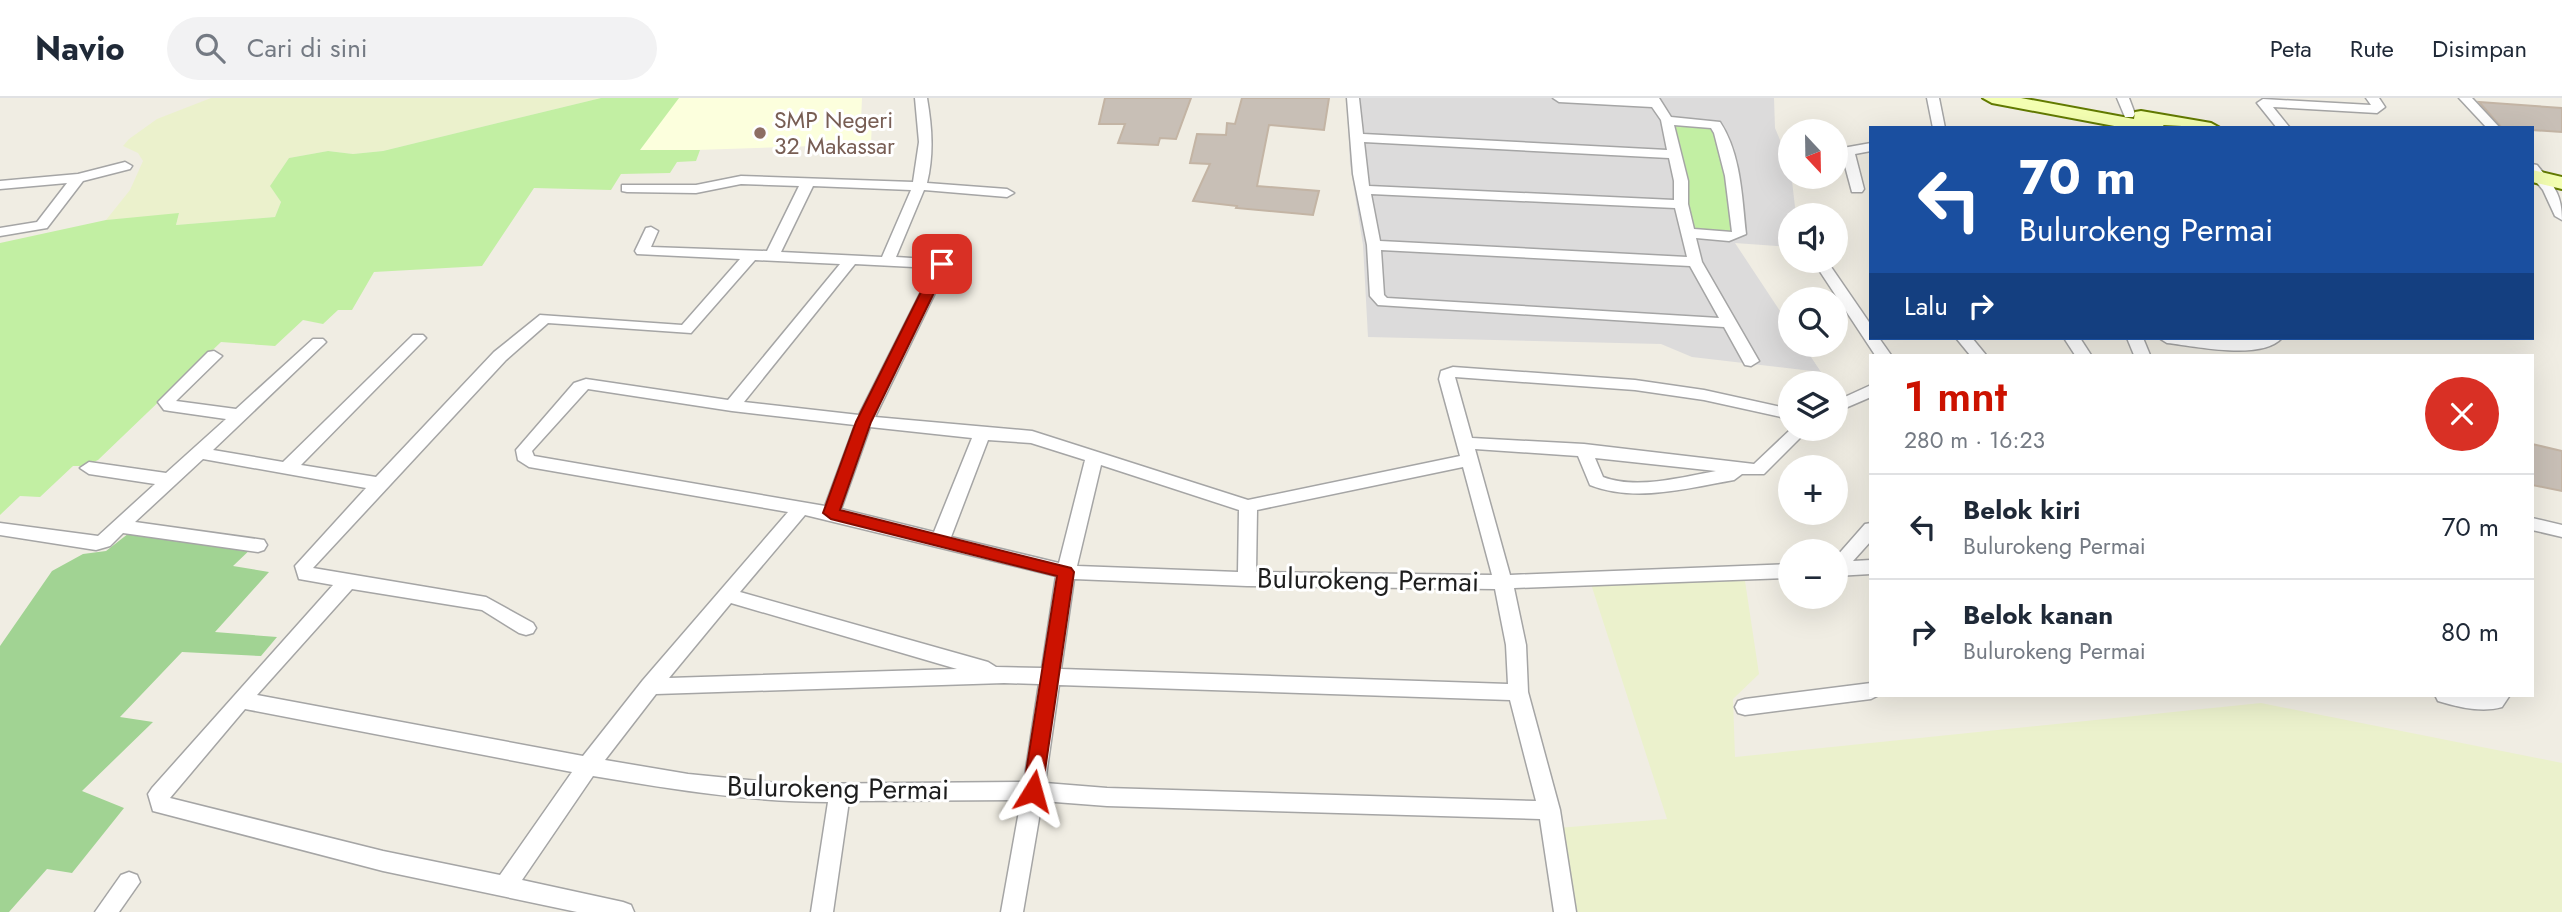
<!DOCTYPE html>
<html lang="id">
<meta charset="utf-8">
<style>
body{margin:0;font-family:Jost,sans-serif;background:#f2f2f3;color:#1f2937;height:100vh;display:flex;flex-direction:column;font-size:26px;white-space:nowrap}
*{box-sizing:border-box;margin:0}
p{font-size:23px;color:#747a83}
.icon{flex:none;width:38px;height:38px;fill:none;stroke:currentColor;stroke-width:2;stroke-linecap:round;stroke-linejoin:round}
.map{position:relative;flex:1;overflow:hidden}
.panel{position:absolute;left:1869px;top:256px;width:665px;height:343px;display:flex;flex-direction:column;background:#fff;border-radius:0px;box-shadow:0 7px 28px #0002}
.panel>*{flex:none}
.guide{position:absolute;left:1869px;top:28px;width:665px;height:214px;border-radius:0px;box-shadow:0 7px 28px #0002;background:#1a4fa0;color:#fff;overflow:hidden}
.needle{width:46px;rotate:158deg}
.controls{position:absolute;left:1778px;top:21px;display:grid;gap:14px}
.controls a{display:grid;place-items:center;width:70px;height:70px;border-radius:50%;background:#fff;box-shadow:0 7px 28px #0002;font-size:35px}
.pin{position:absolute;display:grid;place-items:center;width:60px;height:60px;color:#fff;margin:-30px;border-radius:14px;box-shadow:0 4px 10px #0006}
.me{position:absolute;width:77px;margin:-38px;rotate:8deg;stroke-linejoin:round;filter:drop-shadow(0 0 5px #0008)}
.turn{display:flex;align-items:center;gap:24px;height:147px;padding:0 35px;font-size:32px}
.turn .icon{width:91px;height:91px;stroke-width:2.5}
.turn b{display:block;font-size:49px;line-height:60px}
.then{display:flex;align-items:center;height:66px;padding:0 35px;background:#0003;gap:14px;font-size:26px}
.round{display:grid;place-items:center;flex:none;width:74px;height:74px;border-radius:37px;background:#f2f2f3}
.summary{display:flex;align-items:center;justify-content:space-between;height:119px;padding:0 35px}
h1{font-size:42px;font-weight:600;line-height:52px;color:#cc1200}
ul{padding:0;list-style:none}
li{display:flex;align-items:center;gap:21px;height:105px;padding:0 35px;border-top:2px solid #e0e1e3}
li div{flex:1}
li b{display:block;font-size:26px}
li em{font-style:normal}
header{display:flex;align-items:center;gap:42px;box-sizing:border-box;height:98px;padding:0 35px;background:#fff;border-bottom:2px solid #e0e1e3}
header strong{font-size:33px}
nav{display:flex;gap:38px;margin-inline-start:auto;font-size:24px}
.search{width:490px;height:63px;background:#f2f2f3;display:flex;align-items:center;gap:18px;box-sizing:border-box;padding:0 24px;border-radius:38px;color:#747a83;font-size:26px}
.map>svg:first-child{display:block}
.residential{fill:#dcdbdb}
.education{fill:#fcffdd}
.farmland{fill:#ebf1cc}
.grass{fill:#c2efa3}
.forest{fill:#a1d393}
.building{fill:#c8bfb6;stroke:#c3b4a4;stroke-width:2}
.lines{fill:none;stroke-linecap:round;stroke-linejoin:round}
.street-casing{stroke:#a5a5a5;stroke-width:3}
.secondary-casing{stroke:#627a00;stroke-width:4}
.street{fill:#fff;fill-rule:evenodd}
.secondary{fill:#f4ffb2;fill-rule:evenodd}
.route{fill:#cc1200;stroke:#850c00;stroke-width:2}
.education-dot{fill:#8d6e63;stroke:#fff;stroke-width:2.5}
.labels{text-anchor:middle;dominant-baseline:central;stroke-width:6;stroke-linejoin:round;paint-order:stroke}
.far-education-label{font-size:23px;fill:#785e54;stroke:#fff;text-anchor:start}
.street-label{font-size:28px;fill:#1e1e1e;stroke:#fff}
</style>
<header>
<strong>Navio</strong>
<div class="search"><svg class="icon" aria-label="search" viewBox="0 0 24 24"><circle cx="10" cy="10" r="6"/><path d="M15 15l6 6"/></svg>Cari di sini</div>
<nav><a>Peta</a><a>Rute</a><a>Disimpan</a></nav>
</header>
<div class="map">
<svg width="2562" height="814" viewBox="0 0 2562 814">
<rect width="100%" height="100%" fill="#f0ede3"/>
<!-- residential -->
<polygon class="residential" points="1347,0 1774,0 1775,30 1790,66 1796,117 1790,117 1790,149 1735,145 1790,228 1790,247 1803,247 1821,274 1692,259 1661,246 1368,239 1363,147 1350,66"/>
<!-- education -->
<polygon class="education" points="668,0 862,0 861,23 872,22 871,46 636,54"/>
<!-- farmland -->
<g class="farmland">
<polygon points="211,0 601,0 383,53 353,56 328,53 289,60 270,88 281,104 275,119 176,127 179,116 106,122 130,92 143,63 138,55 123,48 129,41 157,21"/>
<polygon points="1590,483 1745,483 1759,576 1733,601 1735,659 2261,605 2562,665 2562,814 1562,814 1558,730 1667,721"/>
</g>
<!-- grass -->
<g class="grass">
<polygon points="601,0 679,0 640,52 700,52 696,63 677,64 670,75 621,76 611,92 534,90 482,168 374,174 352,212 338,212 323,226 303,222 275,248 221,244 98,362 85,368 73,368 40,399 20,398 0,417 0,145 106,122 179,115 176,127 275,119 281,104 270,88 289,60 328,53 353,56 383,53"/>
<polygon points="1674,25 1707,27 1715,31 1727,72 1732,136 1690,133"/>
</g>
<!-- forest -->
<polygon class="forest" points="133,432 255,447 233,468 269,474 215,534 277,539 261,558 182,554 120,619 153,624 82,693 124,710 72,775 47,771 9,814 0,814 0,548 52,473 83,456 106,453"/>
<!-- building -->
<g class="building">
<polygon points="1105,0 1191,0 1176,41 1160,40 1158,47 1118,45 1125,26 1099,26"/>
<polygon points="1242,0 1329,0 1324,32 1269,27 1257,88 1319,93 1313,117 1236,110 1237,108 1193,103 1210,66 1190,65 1197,36 1226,37 1227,25 1235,26"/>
<polygon points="2479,4 2562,10 2562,34 2532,32 2532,30 2502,30"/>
<polygon points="2532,346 2562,353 2562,393 2532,387"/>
</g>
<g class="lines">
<defs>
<g id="street">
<path d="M 915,0 L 927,0 C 932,29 934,56 927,85 L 1007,91 L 1014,95 L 1007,99 L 924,92 L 896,159 L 942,162 L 949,166 L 875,319 L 1032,333 L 1248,402 L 1460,358 L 1439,281 L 1441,273 L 1453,269 L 1635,282 L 1704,292 L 1790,311 L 1790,321 L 1704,302 L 1635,292 L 1455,279 L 1472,340 L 1584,346 L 1754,366 L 1791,331 L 1809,331 L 1764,376 L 1742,376 L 1734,382 C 1688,390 1636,405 1590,387 L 1578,358 L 1475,351 L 1510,477 L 1790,466 L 1790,480 L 1514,490 L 1526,547 L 1528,594 L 1560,712 L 1576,814 L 1554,814 L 1540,721 L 1107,708 L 1042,703 L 1023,814 L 1001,814 L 1021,702 L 849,703 L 833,814 L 811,814 L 828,704 C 749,704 671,691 593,678 L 522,782 L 623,804 L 631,807 L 634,814 L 577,814 L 383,773 L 153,713 L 148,696 L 152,690 L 333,487 L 299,481 L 295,468 L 366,390 L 203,361 L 135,424 L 264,442 L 267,447 L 264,452 L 258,454 L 123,435 L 110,448 L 96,452 L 0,437 L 0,425 L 98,438 L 155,386 L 89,376 L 80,370 L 89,364 L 166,375 L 226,321 L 170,313 L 164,312 L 158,304 L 208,254 L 214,253 L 222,258 L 176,303 L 236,311 L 313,241 L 323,241 L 326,244 L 323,247 L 213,352 L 283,364 L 413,237 L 423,237 L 426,240 L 423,243 L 301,367 L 376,379 L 494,254 L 540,217 L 682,227 L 740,161 L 637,156 L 635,153 L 646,130 L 651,129 L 658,133 L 651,149 L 767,153 L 799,88 L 741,86 L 696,95 L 627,94 L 622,93 L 622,87 L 696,87 L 741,78 L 913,84 L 919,44 ZM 813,88 L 911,92 L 882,159 L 781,154 ZM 755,162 L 840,166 L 728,302 L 586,281 L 574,285 L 516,352 L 518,362 L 529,369 L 788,414 L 643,582 L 583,658 L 257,597 L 352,491 L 482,512 L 519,535 L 526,537 L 533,535 L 536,530 L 533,525 L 486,499 L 313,470 L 506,262 L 548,225 L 691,235 ZM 855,166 L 933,170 L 859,317 L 744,304 ZM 588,291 L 732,313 L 855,327 L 825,408 L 534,358 L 532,353 ZM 870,329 L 972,340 L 934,434 L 841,411 ZM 988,342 L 1031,345 L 1085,362 L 1059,465 L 951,439 ZM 1595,360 L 1716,373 C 1682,379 1637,392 1603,379 ZM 1101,367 L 1239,412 L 1238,474 L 1077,468 ZM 1463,369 L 1492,477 L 1256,474 L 1257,412 ZM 805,417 L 1056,478 L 1042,570 L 996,569 L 988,564 L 740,494 ZM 1074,481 L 1247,488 L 1495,491 L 1506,547 L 1508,586 L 1061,571 ZM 731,505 L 957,571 L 669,580 ZM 1004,585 L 1039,586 L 1024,684 L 788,686 L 688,676 L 605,662 L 656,596 ZM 1059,587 L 1510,602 L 1536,703 L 1107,690 L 1045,685 ZM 245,611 L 572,674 L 500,777 L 383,753 L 170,700 Z"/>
<path d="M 1347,0 L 1359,0 L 1363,36 L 1667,52 L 1661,22 L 1652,9 L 1559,4 L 1553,0 L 1659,0 L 1671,19 L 1720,24 C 1741,56 1742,99 1746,136 L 1729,143 L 1696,140 L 1702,164 L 1759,263 L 1751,268 L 1745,267 L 1724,229 L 1378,207 L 1370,198 L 1367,147 L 1353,76 ZM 1674,27 L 1711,30 L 1714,35 L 1725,78 L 1732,134 L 1694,131 L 1688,106 L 1688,83 ZM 1364,44 L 1669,60 L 1674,83 L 1674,102 L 1369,88 ZM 1371,96 L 1675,110 L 1687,159 L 1380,143 ZM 1381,152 L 1690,168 L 1719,220 L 1387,200 L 1384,197 Z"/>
<polygon points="1927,0 1939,0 1945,30 1933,30"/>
<polygon points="2117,0 2129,0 2135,16 2133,19 2125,19"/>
<polygon points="2366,0 2379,0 2385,9 2377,15 2273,9 2290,30 2277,30 2257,5 2263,1 2371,7"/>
<polygon points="2459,0 2472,0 2500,30 2487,30"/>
<polygon points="1871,45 1871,53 1855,56 1864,91 1862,94 1852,94 1841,53 1843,50"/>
<polygon points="125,64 132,68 130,71 83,83 47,130 0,138 0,130 37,124 67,85 0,91 0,83 78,76"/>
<path d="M 2532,66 L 2537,67 C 2553,87 2562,95 2562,122 L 2555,118 L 2543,92 L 2532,79 Z"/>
<polygon points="1813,163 1827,163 1871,227 1871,240 1879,240 1891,257 1875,257"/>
<polygon points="1956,240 1972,240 1986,257 1970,257"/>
<polygon points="2064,240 2080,240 2091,257 2075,257"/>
<polygon points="2127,240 2143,240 2150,257 2134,257"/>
<path d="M 2159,240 L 2239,242 L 2282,240 C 2261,263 2195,248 2167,245 Z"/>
<polygon points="1871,287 1871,299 1836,314 1836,303"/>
<polygon points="2532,420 2562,427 2562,439 2532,432"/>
<polygon points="1871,425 1871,443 1853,463 1871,462 1871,476 1836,478 1836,459 1865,426"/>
<polygon points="1871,585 1871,597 1879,597 1871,601 1745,617 1738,615 1735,609 1738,603 1745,601"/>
<path d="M 2435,597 L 2510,597 L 2502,609 C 2482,615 2457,609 2438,603 Z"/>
<polygon points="129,774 137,777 140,784 119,814 95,814 121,777"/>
</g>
<g id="secondary">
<polygon points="1983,0 2021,0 2134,21 2135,14 2141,13 2211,25 2220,30 2163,27 2165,30 2125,30 1992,5"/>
<polygon points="2532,72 2562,79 2562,91 2532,84"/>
</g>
</defs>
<!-- street casing -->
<use href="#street" class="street-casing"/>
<!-- secondary casing -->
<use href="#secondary" class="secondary-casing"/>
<!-- street -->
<use href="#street" class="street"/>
<!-- secondary -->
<use href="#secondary" class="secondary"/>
</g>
<!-- route -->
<polygon class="route" points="942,162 948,166 871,324 840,412 1071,470 1074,474 1042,693 1040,698 1033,701 1026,698 1023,693 1057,478 831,421 823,415 856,324 935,166"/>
<!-- markers -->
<circle class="education-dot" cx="760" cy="35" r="7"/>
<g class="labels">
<!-- far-education labels -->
<g class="far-education-label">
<text x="774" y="22">SMP Negeri<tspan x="774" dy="26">32 Makassar</tspan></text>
</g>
<!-- street labels -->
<g class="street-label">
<text transform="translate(1368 482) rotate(1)">Bulurokeng Permai</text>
<text transform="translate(838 690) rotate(1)">Bulurokeng Permai</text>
</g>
</g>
</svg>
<div class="controls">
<a><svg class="needle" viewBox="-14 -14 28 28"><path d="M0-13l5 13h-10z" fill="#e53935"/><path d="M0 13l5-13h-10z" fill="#747a83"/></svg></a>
<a><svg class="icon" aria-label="sound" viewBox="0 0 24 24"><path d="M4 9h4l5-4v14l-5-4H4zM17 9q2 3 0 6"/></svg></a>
<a><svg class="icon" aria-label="search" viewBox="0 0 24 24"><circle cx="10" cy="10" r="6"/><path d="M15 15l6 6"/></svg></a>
<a><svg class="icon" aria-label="layers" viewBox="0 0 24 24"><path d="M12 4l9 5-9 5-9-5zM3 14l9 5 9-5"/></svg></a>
<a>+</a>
<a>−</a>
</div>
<div class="pin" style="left:942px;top:166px;background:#d93025"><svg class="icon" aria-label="arrive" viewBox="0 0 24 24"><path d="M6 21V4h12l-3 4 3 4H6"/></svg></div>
<svg class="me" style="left:1033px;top:693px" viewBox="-20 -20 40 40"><path d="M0-17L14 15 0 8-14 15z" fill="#cc1200" stroke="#fff" stroke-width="4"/></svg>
<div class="guide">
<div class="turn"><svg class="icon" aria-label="left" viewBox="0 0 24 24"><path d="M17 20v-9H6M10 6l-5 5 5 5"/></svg><div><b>70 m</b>Bulurokeng Permai</div></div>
<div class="then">Lalu<svg class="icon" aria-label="right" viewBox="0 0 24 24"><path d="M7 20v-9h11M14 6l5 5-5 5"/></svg></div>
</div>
<section class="panel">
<div class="summary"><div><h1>1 mnt</h1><p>280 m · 16:23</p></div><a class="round" style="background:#d93025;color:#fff"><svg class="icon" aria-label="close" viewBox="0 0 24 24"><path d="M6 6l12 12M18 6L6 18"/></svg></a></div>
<ul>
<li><svg class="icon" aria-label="left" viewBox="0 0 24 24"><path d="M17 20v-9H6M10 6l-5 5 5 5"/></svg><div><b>Belok kiri</b><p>Bulurokeng Permai</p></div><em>70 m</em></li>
<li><svg class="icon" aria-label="right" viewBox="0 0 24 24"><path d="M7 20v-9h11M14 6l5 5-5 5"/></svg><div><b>Belok kanan</b><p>Bulurokeng Permai</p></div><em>80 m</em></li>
</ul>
</section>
</div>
